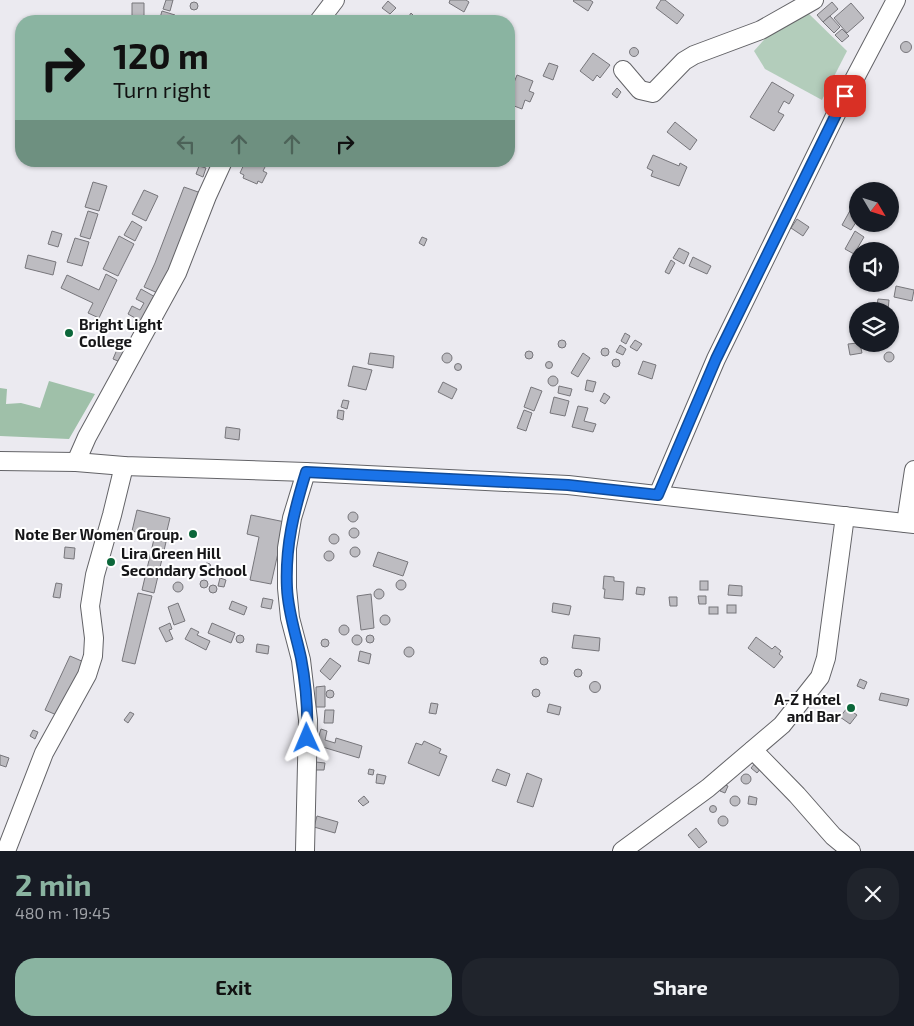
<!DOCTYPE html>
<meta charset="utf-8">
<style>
body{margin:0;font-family:"Exo 2",sans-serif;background:#20242c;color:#f1f3f6;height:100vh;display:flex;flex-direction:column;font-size:19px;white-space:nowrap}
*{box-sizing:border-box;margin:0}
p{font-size:16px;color:#9ea1a6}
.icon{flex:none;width:28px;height:28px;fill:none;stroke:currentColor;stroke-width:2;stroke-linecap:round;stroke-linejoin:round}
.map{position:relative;height:851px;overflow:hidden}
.sheet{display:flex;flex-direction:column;background:#171b24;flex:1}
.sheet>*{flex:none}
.hud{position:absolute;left:15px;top:15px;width:500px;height:152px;border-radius:20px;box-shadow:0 1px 4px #0004;background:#8ab4a1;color:#111;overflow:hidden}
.needle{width:32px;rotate:128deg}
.fabs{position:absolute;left:849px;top:182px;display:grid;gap:10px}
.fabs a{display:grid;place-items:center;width:50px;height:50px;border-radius:50%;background:#171b24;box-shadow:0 1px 4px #0004;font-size:25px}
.pin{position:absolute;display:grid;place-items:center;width:42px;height:42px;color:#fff;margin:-21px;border-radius:10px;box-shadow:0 2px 8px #0006}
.me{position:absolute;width:55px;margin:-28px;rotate:359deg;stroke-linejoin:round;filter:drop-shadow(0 0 4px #0008)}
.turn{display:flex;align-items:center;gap:18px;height:105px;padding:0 15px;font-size:22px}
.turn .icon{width:65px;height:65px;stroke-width:2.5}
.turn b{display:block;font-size:35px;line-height:42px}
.lanes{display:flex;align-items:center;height:48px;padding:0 15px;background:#0003;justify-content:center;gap:25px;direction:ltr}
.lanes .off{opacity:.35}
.round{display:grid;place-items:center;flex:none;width:52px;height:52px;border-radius:20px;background:#20242c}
.head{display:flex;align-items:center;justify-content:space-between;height:85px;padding:0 15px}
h1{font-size:30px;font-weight:700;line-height:38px;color:#8ab4a1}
.primary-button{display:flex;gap:10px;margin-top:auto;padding:10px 15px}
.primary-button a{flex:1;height:58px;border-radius:20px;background:#8ab4a1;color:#111;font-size:20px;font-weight:700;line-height:58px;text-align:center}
.primary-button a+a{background:#20242c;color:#f1f3f6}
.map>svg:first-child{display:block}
.green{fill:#b3cdbb}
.forest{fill:#9fc0a9}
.building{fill:#bdbcc1;stroke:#77767b}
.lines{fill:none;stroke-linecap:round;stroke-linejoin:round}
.minor-casing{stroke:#636367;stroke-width:20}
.minor{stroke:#fff;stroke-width:18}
.route-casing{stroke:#114b97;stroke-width:12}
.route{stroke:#1a73e8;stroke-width:9}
.poi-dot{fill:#0c673a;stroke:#fff;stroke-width:2}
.labels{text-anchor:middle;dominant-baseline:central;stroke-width:4;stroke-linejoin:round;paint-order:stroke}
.poi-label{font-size:15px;font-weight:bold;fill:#161618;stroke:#fff;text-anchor:start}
</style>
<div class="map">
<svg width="914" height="851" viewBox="0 0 914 851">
<rect width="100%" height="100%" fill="#ebeaf0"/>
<!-- green -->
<polygon class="green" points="806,11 847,51 822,100 765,69 754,51 780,22"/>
<!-- forest -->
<polygon class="forest" points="49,381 95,394 69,439 0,436 0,388 7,389 6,404 21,403 40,408"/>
<!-- building -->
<g class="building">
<polygon points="166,0 173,0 170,11 163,9"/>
<polygon points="450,0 466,0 469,2 464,12 449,3"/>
<polygon points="574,0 590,0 593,2 588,11 573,1"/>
<polygon points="661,0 665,0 684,15 677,24 656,8"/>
<polygon points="388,1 396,8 390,14 382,8"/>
<polygon points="832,2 838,9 823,22 817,15"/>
<circle cx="194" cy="6" r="4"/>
<polygon points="132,3 144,3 144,17 132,18"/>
<polygon points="851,3 864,18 847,33 834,18"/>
<polygon points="162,11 175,15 173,21 159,21"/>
<polygon points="411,13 417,19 415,21 410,21 407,19"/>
<polygon points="830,16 840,27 834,33 823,22"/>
<polygon points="256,17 264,19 263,21 254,21"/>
<polygon points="842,29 849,36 842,42 835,35"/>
<circle cx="906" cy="47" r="5.5"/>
<circle cx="634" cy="52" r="4.5"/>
<polygon points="593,53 610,65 600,78 597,75 593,81 580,71"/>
<polygon points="549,63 558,66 553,80 543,76"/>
<polygon points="517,75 533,81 529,91 534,93 530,102 525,100 522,109 509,104 509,95"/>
<polygon points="772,82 794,95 789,104 784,101 778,112 784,115 774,131 750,117"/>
<polygon points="617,88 621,92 617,98 612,94"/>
<polygon points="675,122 697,140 690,150 667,132"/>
<polygon points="653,155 679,166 680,163 687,167 679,186 651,176 653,171 647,168"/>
<polygon points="250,161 268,161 263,171 267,173 262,183 258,181 257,184 243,178 244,175 240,173 245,162 249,164"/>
<polygon points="199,166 206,168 203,177 196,174"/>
<polygon points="93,182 107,186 99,211 85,207"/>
<polygon points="184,187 201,193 160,294 144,287 155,263"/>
<polygon points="144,190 158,196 146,221 132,214"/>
<polygon points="852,207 858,210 858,219 851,230 842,225"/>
<polygon points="88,211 98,214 90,239 80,236"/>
<polygon points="797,219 809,227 803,236 791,228"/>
<polygon points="132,221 142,227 135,241 124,235"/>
<polygon points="52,231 62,234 58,247 48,244"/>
<polygon points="855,231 864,237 854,254 845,249"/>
<polygon points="119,236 134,244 118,276 103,269"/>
<polygon points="422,237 427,239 424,246 419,243"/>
<polygon points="75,238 89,242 82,266 67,262"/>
<polygon points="679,248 689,253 684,264 673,258"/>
<polygon points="28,255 56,262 53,275 25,268"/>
<polygon points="693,257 711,266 707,274 689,266"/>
<polygon points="671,260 675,263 669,274 665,272"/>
<polygon points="106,274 117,280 99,318 88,313 93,303 61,288 67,275 99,290"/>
<polygon points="896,286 914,290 912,301 894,297"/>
<polygon points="141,289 157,298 144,323 128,314 132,306 140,310 144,303 136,299"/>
<polygon points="878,299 889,300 888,311 876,311"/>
<polygon points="625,333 630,336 626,344 621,341"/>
<polygon points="121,340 131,345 123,363 113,359"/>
<polygon points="635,340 642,344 637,351 630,347"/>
<circle cx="562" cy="344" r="4"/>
<polygon points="858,343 860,344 862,353 850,355 848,344"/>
<polygon points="620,345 626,349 623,355 616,352"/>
<circle cx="605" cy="352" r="4"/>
<circle cx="529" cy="355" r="4"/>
<circle cx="889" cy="357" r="5"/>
<circle cx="447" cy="358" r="5"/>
<polygon points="370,353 394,356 393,368 368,364"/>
<polygon points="583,353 590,358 578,377 571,373"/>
<circle cx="616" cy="363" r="4"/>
<polygon points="643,361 656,365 652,379 638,374"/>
<circle cx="549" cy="365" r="3.5"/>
<circle cx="458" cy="367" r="3.5"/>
<polygon points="353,366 372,370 366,390 348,386"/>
<circle cx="553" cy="381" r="5"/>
<polygon points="587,380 596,382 593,392 585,390"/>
<polygon points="443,382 457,389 452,399 438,392"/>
<polygon points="559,386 572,389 570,396 558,393"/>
<polygon points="531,387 542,391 534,411 524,407"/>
<polygon points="604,393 610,397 605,404 600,401"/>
<polygon points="554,397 569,401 565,416 550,413"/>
<polygon points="343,400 349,401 347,409 341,407"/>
<polygon points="578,406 588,408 584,421 596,424 593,432 572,427"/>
<polygon points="338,410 344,411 343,420 337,418"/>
<polygon points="524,410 532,413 526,431 517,428"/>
<polygon points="226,427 240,429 239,440 225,438"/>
<polygon points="137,510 170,518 165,539 132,531"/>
<circle cx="353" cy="517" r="5"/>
<polygon points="251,515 285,522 271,584 250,580 259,537 247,534"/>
<circle cx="354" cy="533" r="5"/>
<circle cx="334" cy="539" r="5"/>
<polygon points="154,539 166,542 154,593 142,590"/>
<circle cx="355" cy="552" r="5"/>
<polygon points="65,547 75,548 74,559 64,558"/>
<circle cx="329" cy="556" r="5"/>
<polygon points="378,552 408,562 403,576 373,566"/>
<circle cx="207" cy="567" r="4"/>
<polygon points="222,569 226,571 224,577 219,575"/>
<polygon points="604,576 614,577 614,581 624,582 623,600 604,598 605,589 603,589"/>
<polygon points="220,578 226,580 224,587 218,586"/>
<circle cx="401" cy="585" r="5"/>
<circle cx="204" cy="584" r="4"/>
<rect x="700" y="581" width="8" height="9"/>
<circle cx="178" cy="587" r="5"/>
<polygon points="56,583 62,584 60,598 53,597"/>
<polygon points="729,585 742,586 742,596 728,595"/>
<circle cx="213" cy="589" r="4"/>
<polygon points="637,587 645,588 644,595 636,594"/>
<circle cx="379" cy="594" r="5"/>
<polygon points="138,593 152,596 135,664 122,661"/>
<polygon points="371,594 374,628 361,630 357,596"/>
<polygon points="698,596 706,596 706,604 699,604"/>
<polygon points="669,597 677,597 677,606 670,606"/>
<polygon points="263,598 273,600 271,609 261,607"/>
<polygon points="232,601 247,607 244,615 229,609"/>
<polygon points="178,603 185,621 174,625 168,607"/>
<polygon points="553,603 571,606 569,615 552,612"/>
<rect x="727" y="605" width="9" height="8"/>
<rect x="709" y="607" width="9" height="7"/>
<circle cx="385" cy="620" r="5"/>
<polygon points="170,623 172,629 169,630 173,639 166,642 159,628"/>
<polygon points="212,623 235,633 231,643 208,633"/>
<circle cx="344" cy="630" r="5"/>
<polygon points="191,628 199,632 197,635 210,641 206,650 185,639"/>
<circle cx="357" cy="640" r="5"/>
<polygon points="574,635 600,638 599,651 572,648"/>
<circle cx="370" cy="639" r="4"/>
<circle cx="240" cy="639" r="4"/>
<polygon points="756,637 772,649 775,646 781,651 779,654 783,657 774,668 748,648"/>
<circle cx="325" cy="643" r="4"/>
<polygon points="257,644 269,646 268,654 256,652"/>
<circle cx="409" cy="652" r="5"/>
<polygon points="360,651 371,654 369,664 358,661"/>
<polygon points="70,656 84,662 59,716 45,710"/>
<circle cx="544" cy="661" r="4"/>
<polygon points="330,658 341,666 330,680 320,671"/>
<circle cx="578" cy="673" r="4"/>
<polygon points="860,679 867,682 864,689 857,686"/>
<circle cx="595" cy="687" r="5.5"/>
<polygon points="325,686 325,707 316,707 316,687"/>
<circle cx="536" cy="693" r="4"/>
<circle cx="330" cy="694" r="4"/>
<polygon points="881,693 909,699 907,706 879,700"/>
<polygon points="431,703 438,704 436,714 429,713"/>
<polygon points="549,704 561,707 559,715 547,712"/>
<polygon points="847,708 857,715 850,724 840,717"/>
<polygon points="325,710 334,710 333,723 324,723"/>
<polygon points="130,712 134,714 128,723 124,720"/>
<polygon points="321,729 327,731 325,740 335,743 336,738 362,746 359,758 316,745"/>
<polygon points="33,730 38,732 35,739 30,736"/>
<polygon points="424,741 441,749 439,753 447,756 439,776 408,763 416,743 422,745"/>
<polygon points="0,755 9,758 6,767 0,765"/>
<polygon points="316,762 325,763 324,770 315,770"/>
<polygon points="756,762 762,767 757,773 751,768"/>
<polygon points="369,769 374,770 373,775 368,774"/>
<polygon points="497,769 510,774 506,786 492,781"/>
<polygon points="527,773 542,779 533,807 517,802"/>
<polygon points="377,774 386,776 384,784 376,783"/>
<circle cx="746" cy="779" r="5"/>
<polygon points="722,784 728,786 725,793 720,791"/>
<polygon points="364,796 369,802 363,806 358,801"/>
<polygon points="749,796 757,798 756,805 748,804"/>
<circle cx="735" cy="801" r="5"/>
<circle cx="713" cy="809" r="3.5"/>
<polygon points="317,816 338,822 335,833 314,827"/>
<circle cx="723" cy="821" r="5"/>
<polygon points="696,828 707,842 699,848 688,835"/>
</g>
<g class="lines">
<defs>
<g id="minor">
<polyline points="319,21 335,0"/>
<polyline points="623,70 640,90 653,93 684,61 694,55 761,30 814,0"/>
<polyline points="0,461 76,462 124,466 306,472 568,485 914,524"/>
<polyline points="76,462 87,437 177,273 207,196 223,161"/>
<polyline points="658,495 716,359 837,112 896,0"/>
<polyline points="906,523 914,470"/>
<polyline points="753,750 797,795 833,836 851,851"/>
<polyline points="6,851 44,753 87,675 93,656 94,638 90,606 95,575 112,515 124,466"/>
<polyline points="305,851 308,720 301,660 290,618 287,588 287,548 292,518 306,472"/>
<polyline points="622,851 708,788 782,725 820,677 826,658 845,516"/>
</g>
</defs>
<!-- minor casing -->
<use href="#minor" class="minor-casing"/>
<!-- minor -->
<use href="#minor" class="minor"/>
</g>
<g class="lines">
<defs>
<path id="route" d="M 307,738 C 308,712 306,684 301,658 C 296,635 288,612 287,588 C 285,546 294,511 306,472 L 568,485 L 658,495 L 716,359 L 845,96"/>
</defs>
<!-- route casing -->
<use href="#route" class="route-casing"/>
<!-- route -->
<use href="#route" class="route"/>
</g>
<!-- markers -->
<g class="poi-dot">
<circle cx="69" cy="333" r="5"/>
<circle cx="193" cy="534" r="5"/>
<circle cx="111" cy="562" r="5"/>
<circle cx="851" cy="708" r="5"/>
</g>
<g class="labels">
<!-- poi labels -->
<g class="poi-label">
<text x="79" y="324">Bright Light<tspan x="79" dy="17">College</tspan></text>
<text x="183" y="534" text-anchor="end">Note Ber Women Group.</text>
<text x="121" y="553">Lira Green Hill<tspan x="121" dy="17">Secondary School</tspan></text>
<text x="841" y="699" text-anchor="end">A-Z Hotel<tspan x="841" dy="17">and Bar</tspan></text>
</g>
</g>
</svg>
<div class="fabs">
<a><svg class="needle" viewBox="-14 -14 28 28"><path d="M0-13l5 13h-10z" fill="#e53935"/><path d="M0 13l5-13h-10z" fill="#9ea1a6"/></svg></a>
<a><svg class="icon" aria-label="sound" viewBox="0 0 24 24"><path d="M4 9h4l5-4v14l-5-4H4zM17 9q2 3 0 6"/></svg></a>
<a><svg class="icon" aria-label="layers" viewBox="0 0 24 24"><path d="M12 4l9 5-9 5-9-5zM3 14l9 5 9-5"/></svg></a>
</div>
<div class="pin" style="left:845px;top:96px;background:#d93025"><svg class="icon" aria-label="arrive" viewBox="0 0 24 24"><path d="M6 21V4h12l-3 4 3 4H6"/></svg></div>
<svg class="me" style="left:307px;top:738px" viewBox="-20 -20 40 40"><path d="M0-17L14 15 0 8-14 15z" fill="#1a73e8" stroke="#fff" stroke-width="4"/></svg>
<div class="hud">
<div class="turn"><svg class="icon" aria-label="right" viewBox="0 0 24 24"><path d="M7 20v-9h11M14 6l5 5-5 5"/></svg><div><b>120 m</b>Turn right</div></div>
<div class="lanes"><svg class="icon off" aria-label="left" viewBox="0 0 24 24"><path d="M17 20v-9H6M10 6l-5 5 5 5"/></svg><svg class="icon off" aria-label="ahead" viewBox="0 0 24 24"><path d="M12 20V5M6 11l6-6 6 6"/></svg><svg class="icon off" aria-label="ahead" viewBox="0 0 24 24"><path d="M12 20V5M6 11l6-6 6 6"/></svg><svg class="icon" aria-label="right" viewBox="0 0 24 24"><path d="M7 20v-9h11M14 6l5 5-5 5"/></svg></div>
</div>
</div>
<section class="sheet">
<div class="head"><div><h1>2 min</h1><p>480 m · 19:45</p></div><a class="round"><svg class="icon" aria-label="close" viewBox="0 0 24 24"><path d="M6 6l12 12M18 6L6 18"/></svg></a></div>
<div class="primary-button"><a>Exit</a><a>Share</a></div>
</section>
